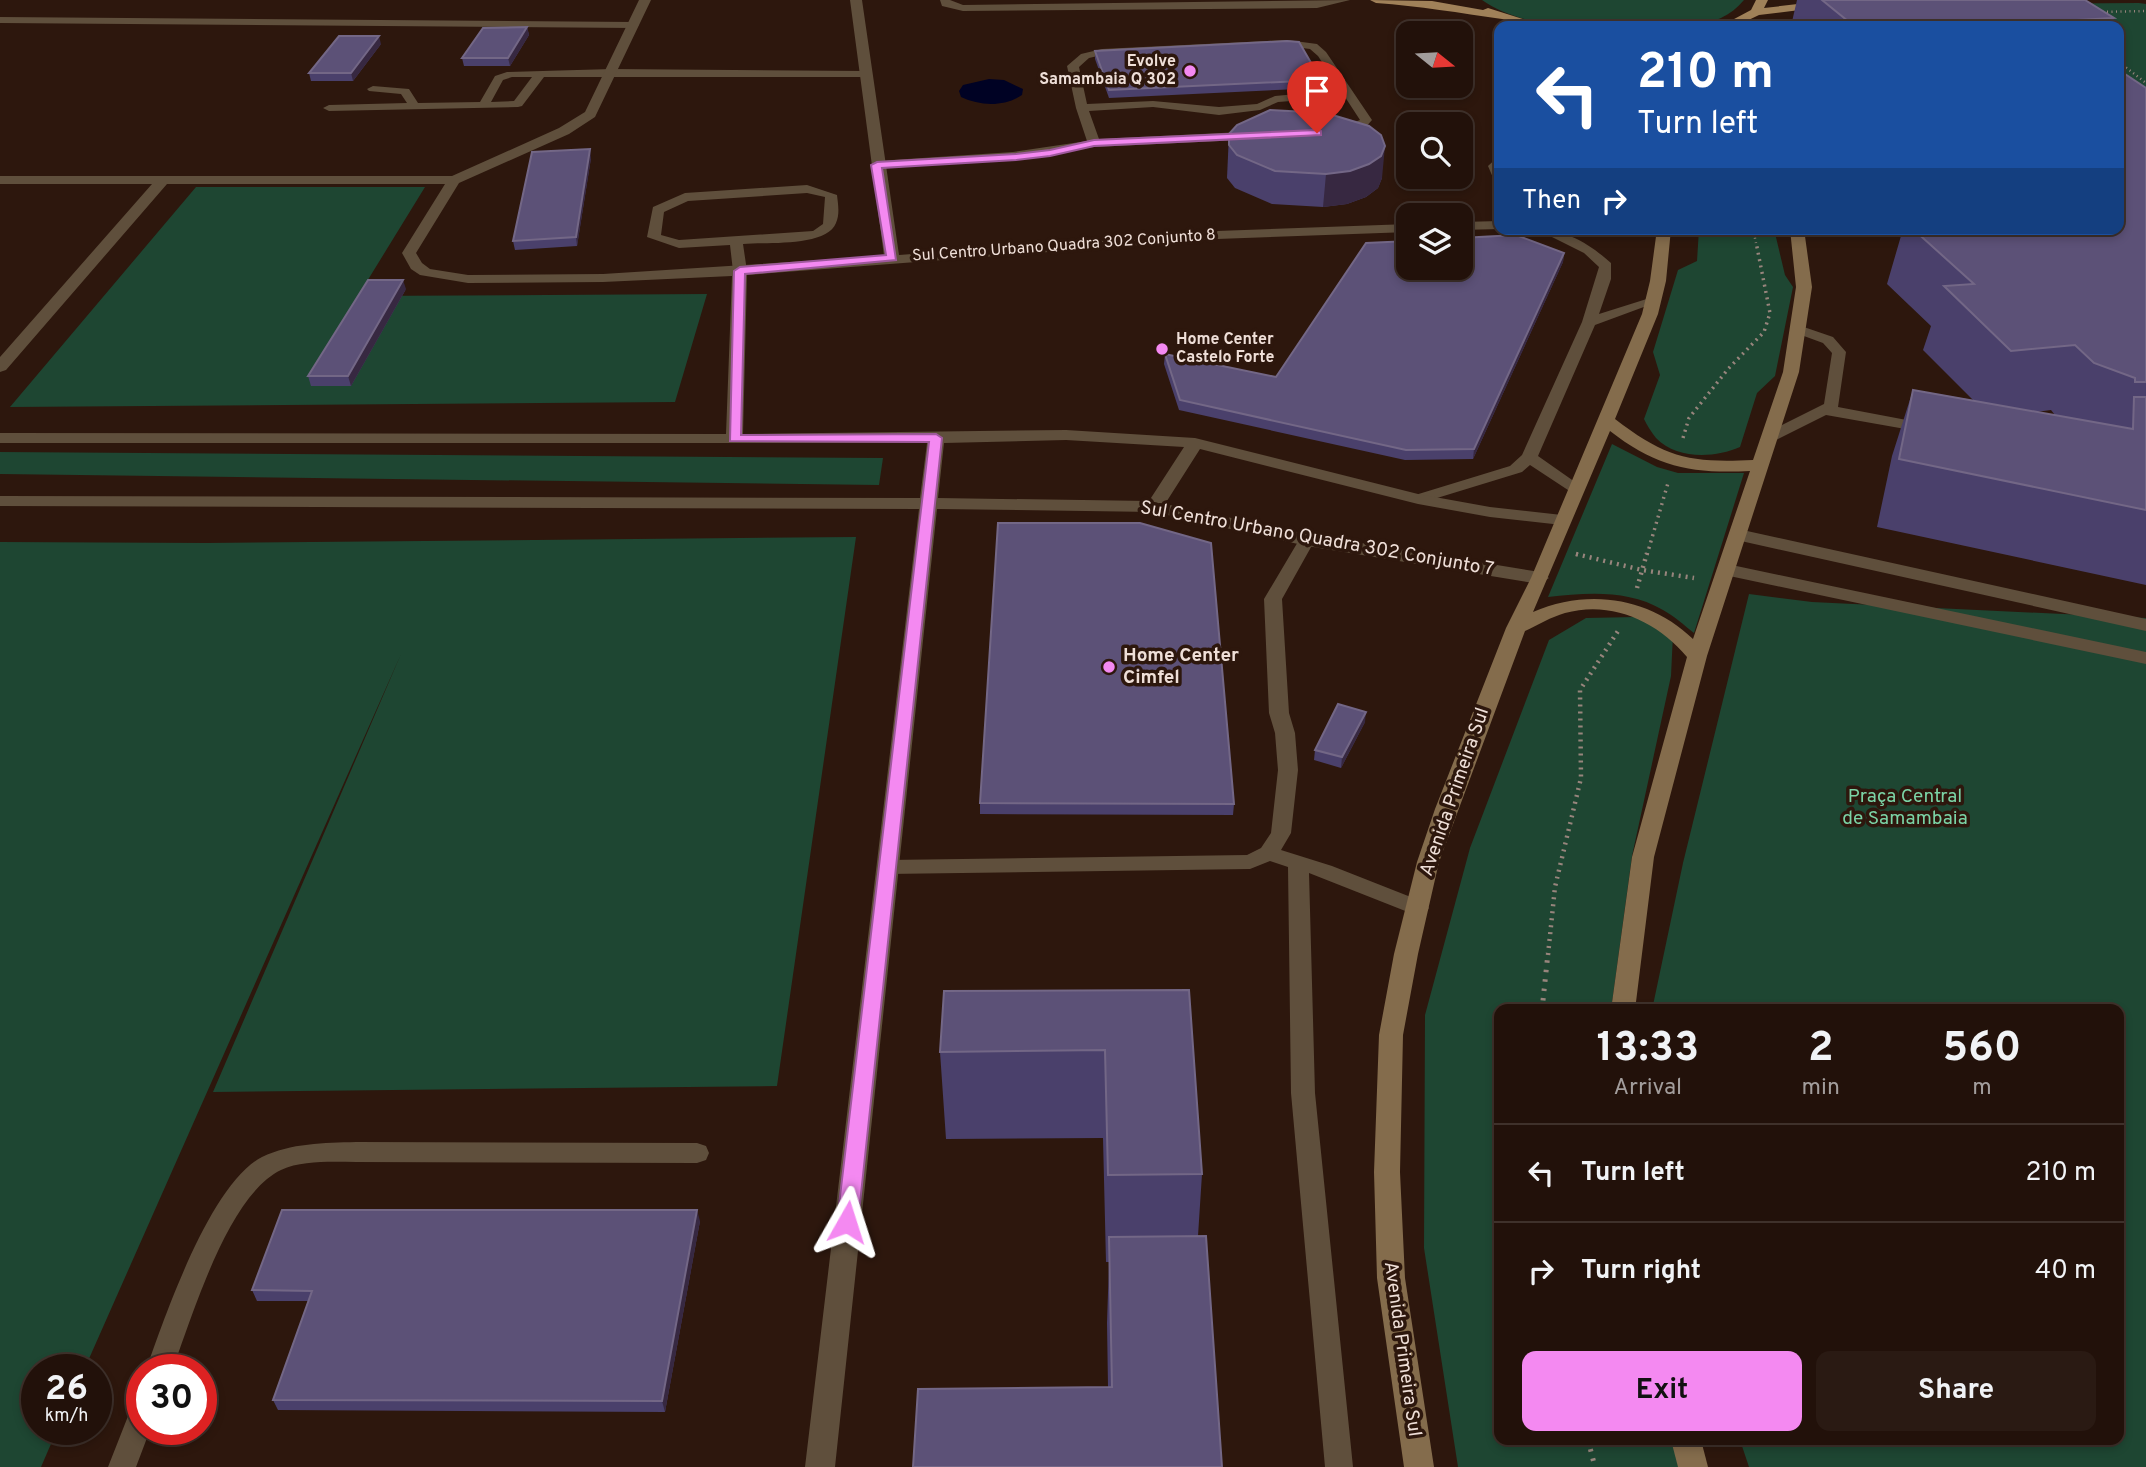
<!DOCTYPE html>
<meta charset="utf-8">
<style>
body{margin:0;font-family:Overpass,sans-serif;background:#2a1a13;color:#f1f3f6;height:100vh;display:flex;flex-direction:column;font-size:26px;white-space:nowrap}
*{box-sizing:border-box;margin:0}
p{font-size:23px;color:#a29d9c}
.icon{flex:none;width:38px;height:38px;fill:none;stroke:currentColor;stroke-width:2;stroke-linecap:round;stroke-linejoin:round}
.map{position:relative;flex:1;overflow:hidden}
.drawer{position:absolute;left:1494px;top:1004px;width:630px;height:441px;display:flex;flex-direction:column;background:#22110a;border-radius:14px;box-shadow:0 4px 10px #0003,0 0 0 2px #3f312b}
.drawer>*{flex:none}
.hud{position:absolute;left:1494px;top:21px;width:630px;height:214px;border-radius:14px;box-shadow:0 4px 10px #0003,0 0 0 2px #3f312b;background:#1a4fa0;color:#fff;overflow:hidden}
.needle{width:46px;rotate:108deg}
.fabs{position:absolute;left:1396px;top:21px;display:grid;gap:14px}
.fabs a{display:grid;place-items:center;width:77px;height:77px;border-radius:14px;background:#22110a;box-shadow:0 4px 10px #0003,0 0 0 2px #3f312b;font-size:35px}
.speed{position:absolute;left:21px;top:1354px;display:flex;gap:14px;font-size:35px;font-weight:700;text-align:center}
.speed>*{display:grid;place-content:center;width:91px;height:91px;border-radius:50%;background:#22110a;box-shadow:0 4px 10px #0003,0 0 0 2px #3f312b;line-height:1}
.speed small{font-size:18px;font-weight:400}
.speed .limit{border:10px solid #d22;background:#fff;color:#111}
.pin{position:absolute;display:grid;place-items:center;width:60px;height:60px;color:#fff;margin:-72px -30px;border-radius:50% 50% 50% 0;rotate:-45deg;box-shadow:0 0 7px #0007}
.pin .icon{rotate:45deg}
.me{position:absolute;width:77px;margin:-38px;rotate:6deg;stroke-linejoin:round;filter:drop-shadow(0 0 5px #0008)}
.turn{display:flex;align-items:center;gap:24px;height:147px;padding:0 28px;font-size:32px}
.turn .icon{width:91px;height:91px;stroke-width:2.5}
.turn b{display:block;font-size:49px;line-height:60px}
.then{display:flex;align-items:center;height:66px;padding:0 28px;background:#0003;gap:14px;font-size:26px}
.eta{display:flex;justify-content:space-evenly;align-items:center;height:119px;text-align:center}
.eta b{font-size:42px;font-weight:700;line-height:49px}
.cta{display:flex;gap:14px;margin-top:auto;padding:14px 28px}
.cta a{flex:1;height:80px;border-radius:14px;background:#f489f1;color:#111;font-size:28px;font-weight:700;line-height:80px;text-align:center}
.cta a+a{background:#2a1a13;color:#f1f3f6}
ul{padding:0;list-style:none}
li{display:flex;align-items:center;gap:21px;height:98px;padding:0 28px;border-top:2px solid #3f312b}
li div{flex:1}
li b{display:block;font-size:26px}
li em{font-style:normal}
.map>svg:first-child{display:block}
.green{fill:#1e4632}
.water{fill:#000224}
.lines{fill:none;stroke-linecap:round;stroke-linejoin:round}
.path-far3{stroke:#98857d;stroke-width:2.5;stroke-dasharray:1 3.5;stroke-linecap:butt}
.path-far2{stroke:#98857d;stroke-width:3.5;stroke-dasharray:2 4.5;stroke-linecap:butt}
.path-far1{stroke:#98857d;stroke-width:4.5;stroke-dasharray:2 5;stroke-linecap:butt}
.path{stroke:#98857d;stroke-width:5;stroke-dasharray:2.5 7;stroke-linecap:butt}
.lane{fill:#5f4f3c;fill-rule:evenodd}
.street{fill:#5f4f3c;fill-rule:evenodd}
.secondary{fill:#846c4c;fill-rule:evenodd}
.primary{fill:#a08159;fill-rule:evenodd}
.wall{fill:#4a406b;fill-rule:evenodd}
.shaded-wall{fill:#372841}
.building{fill:#5c5177;stroke:#736786;stroke-width:2}
.route{fill:#f489f1;stroke:#9f599d;stroke-width:2}
.poi-dot{fill:#f489f1;stroke:#2d170d;stroke-width:2.5}
.labels{text-anchor:middle;dominant-baseline:central;stroke-width:7;stroke-linejoin:round;paint-order:stroke}
.far-poi-label{font-size:16px;font-weight:bold;fill:#efdfd8;stroke:#2d170d;text-anchor:end}
.far-street-label{font-size:16px;fill:#efdfd8;stroke:#2d170d}
.street-label{font-size:19px;fill:#efdfd8;stroke:#2d170d}
.poi-label{font-size:19px;font-weight:bold;fill:#efdfd8;stroke:#2d170d;text-anchor:start}
.park-label{font-size:19px;fill:#7bd4a6;stroke:#2d170d}
</style>
<div class="map">
<svg width="2146" height="1467" viewBox="0 0 2146 1467">
<rect width="100%" height="100%" fill="#2d170d"/>
<!-- green -->
<g class="green">
<path d="M 1482,0 L 1744,0 C 1731,16 1713,23 1692,26 C 1629,26 1536,38 1482,0 Z"/>
<polygon points="2139,3 2146,4 2146,148 2119,129 2119,26 2025,26 1989,4"/>
<polygon points="196,187 425,187 358,296 707,294 675,402 10,407"/>
<path d="M 1699,229 L 1774,229 L 1785,275 L 1793,287 L 1775,376 L 1757,393 L 1740,447 C 1715,458 1677,460 1656,438 C 1651,432 1647,425 1644,419 L 1660,375 L 1653,352 L 1678,270 L 1697,261 Z"/>
<path d="M 1612,444 L 1657,467 L 1678,473 L 1744,473 L 1694,633 C 1684,625 1674,616 1663,610 C 1627,589 1586,593 1548,597 Z"/>
<polygon points="0,452 883,458 879,485 0,474"/>
<polygon points="856,537 777,1086 213,1092 401,654 84,1370 37,1370 37,1430 57,1430 41,1467 0,1467 0,542 206,543"/>
<polygon points="1749,594 1812,602 2146,618 2146,1467 1749,1467 1740,1440 2119,1440 2119,1010 1652,1010 1683,863"/>
<polygon points="1636,617 1673,634 1671,676 1632,856 1611,1010 1500,1010 1500,1440 1678,1440 1685,1467 1458,1467 1424,1248 1425,1015 1470,848 1549,640 1586,618"/>
</g>
<!-- water -->
<path class="water" d="M 989,79 L 1004,80 L 1023,89 L 1022,95 C 1004,107 980,106 961,97 L 959,91 L 963,85 Z"/>
<g class="lines">
<!-- path-far3 -->
<g class="path-far3">
<polyline points="2098,12 2146,11"/>
<polyline points="2119,62 2146,83"/>
<polyline points="1753,229 1756,243"/>
</g>
<!-- path-far2 -->
<g class="path-far2">
<polyline points="1683,438 1689,418 1728,369 1764,332 1770,313 1756,242"/>
<polyline points="1576,554 1579,555"/>
<polyline points="1647,555 1668,483"/>
</g>
<!-- path-far1 -->
<g class="path-far1">
<polyline points="1576,554 1642,570 1694,578"/>
<polyline points="1637,588 1647,553"/>
<polyline points="1548,955 1555,887 1581,778 1580,690 1618,631"/>
</g>
<!-- path -->
<g class="path">
<polyline points="1542,1010 1548,953"/>
<polyline points="1588,1440 1595,1467"/>
</g>
<!-- lane -->
<g class="lane">
<polygon points="940,0 950,0 963,5 1350,0 1317,8 963,11 942,6"/>
<polygon points="0,17 634,22 639,25 634,28 0,23"/>
<path d="M 1287,40 L 1317,44 L 1326,52 L 1372,120 L 1364,129 L 1345,135 L 1094,147 L 1013,159 L 877,169 L 871,165 L 877,161 L 1013,152 L 1087,141 L 1076,108 L 1067,66 L 1081,54 L 1102,49 ZM 1287,46 L 1310,49 L 1318,56 L 1340,90 L 1275,96 L 1257,104 L 1219,107 L 1153,101 L 1087,104 L 1079,67 L 1089,58 L 1102,55 ZM 1345,97 L 1360,120 L 1344,127 L 1099,139 L 1089,111 L 1153,107 L 1219,115 L 1260,110 L 1278,102 Z"/>
<path d="M 612,69 L 865,71 L 871,74 L 865,77 L 544,77 L 522,106 L 518,107 L 329,111 L 323,108 L 329,105 L 407,103 L 401,94 L 369,91 L 367,89 L 373,86 L 409,89 L 418,103 L 480,102 L 495,76 L 507,72 ZM 512,77 L 532,77 L 514,101 L 491,102 L 503,80 Z"/>
<polygon points="1500,155 1500,184 1494,180 1488,166"/>
<path d="M 807,185 L 837,195 C 838,204 840,214 836,223 C 827,247 766,242 743,244 L 747,271 L 745,274 L 735,274 L 733,271 L 730,245 L 679,248 L 647,237 L 653,207 L 685,193 ZM 807,193 L 825,197 L 823,224 L 813,231 L 679,240 L 661,235 L 664,212 L 688,201 Z"/>
<path d="M 1536,229 C 1565,229 1590,244 1611,263 L 1611,279 L 1599,314 L 1653,297 L 1660,301 L 1595,325 L 1538,456 L 1585,489 L 1583,492 L 1571,492 L 1530,465 L 1522,472 L 1424,502 L 1412,502 L 1410,499 L 1412,496 L 1510,466 L 1522,455 L 1582,322 L 1599,267 L 1584,253 Z"/>
<polygon points="1798,325 1833,337 1846,352 1838,407 1933,425 1936,428 1933,431 1928,433 1826,415 1776,440 1764,440 1762,437 1764,434 1824,404 1832,353 1823,343 1793,332 1791,329 1793,326"/>
<polygon points="1307,535 1315,540 1282,599 1289,713 1295,733 1298,770 1291,833 1281,850 1332,866 1426,903 1429,908 1426,913 1418,916 1309,873 1315,1093 1353,1467 1325,1467 1291,1093 1288,867 1270,861 1250,869 887,874 880,872 877,867 880,862 887,860 1247,855 1261,848 1271,833 1278,770 1275,733 1269,713 1264,599 1299,540"/>
<path d="M 356,1142 L 697,1143 L 706,1146 L 709,1153 L 706,1160 L 697,1163 L 356,1162 C 332,1162 303,1160 281,1170 C 227,1196 193,1316 172,1370 L 146,1370 C 165,1316 210,1184 262,1157 C 291,1143 324,1143 356,1142 Z"/>
<polygon points="142,1402 142,1430 150,1430 136,1467 108,1467 132,1406"/>
</g>
<!-- street -->
<g class="street">
<path d="M 639,0 L 651,0 L 595,117 L 569,134 L 459,183 L 416,253 L 422,263 L 430,269 L 468,275 L 603,274 L 884,256 L 850,0 L 862,0 L 899,255 L 1217,231 L 1409,224 L 1409,232 L 1217,239 L 747,275 L 743,434 L 1066,430 L 1195,438 L 1418,494 L 1490,507 L 1562,515 L 1571,520 L 1562,525 L 1490,517 L 1418,504 L 1200,449 L 1165,504 L 1307,534 L 1540,572 L 1549,578 L 1540,584 L 1307,546 L 1154,512 L 937,509 L 835,1467 L 805,1467 L 919,509 L 0,506 L 0,496 L 920,498 L 927,443 L 0,443 L 0,433 L 726,434 L 732,276 L 603,282 L 468,283 L 420,275 L 411,269 L 402,253 L 445,184 L 167,184 L 6,370 L 0,372 L 0,357 L 152,184 L 0,184 L 0,176 L 452,176 L 559,128 L 585,112 ZM 1066,440 L 1184,447 L 1149,501 L 938,498 L 944,443 Z"/>
<polygon points="1500,221 1500,229 1461,230 1461,222"/>
<polygon points="1738,529 2146,619 2146,631 1732,539 1729,535"/>
<polygon points="1727,564 2146,652 2146,664 1720,574 1718,570"/>
</g>
<!-- secondary -->
<g class="secondary">
<path d="M 1657,229 L 1671,229 L 1666,281 L 1658,314 L 1615,419 C 1666,458 1689,463 1753,460 L 1783,372 L 1796,287 L 1790,229 L 1804,229 L 1812,287 L 1799,372 L 1707,656 L 1654,857 L 1635,1010 L 1611,1010 L 1632,857 L 1687,657 C 1657,621 1611,600 1565,613 C 1551,617 1538,625 1525,631 L 1439,862 L 1418,954 L 1403,1035 L 1400,1172 L 1405,1278 L 1434,1467 L 1404,1467 L 1377,1278 L 1374,1172 L 1379,1035 L 1394,954 L 1417,862 L 1435,809 L 1506,628 L 1531,578 L 1642,314 L 1650,281 ZM 1610,431 C 1656,467 1692,474 1750,471 L 1693,639 C 1650,597 1588,588 1533,612 Z"/>
<polygon points="1671,1440 1701,1440 1708,1467 1678,1467"/>
</g>
<!-- primary -->
<g class="primary">
<path d="M 1370,0 L 1432,1 L 1483,10 L 1488,8 L 1545,26 C 1529,27 1517,21 1502,19 C 1460,13 1419,6 1376,3 Z"/>
<polygon points="1756,0 1768,0 1764,8 1824,1 1830,4 1824,7 1759,15 1736,26 1721,26 1751,10"/>
</g>
</g>
<!-- wall -->
<g class="wall">
<polygon points="1797,0 2085,0 2114,18 2111,26 1791,26"/>
<polygon points="527,27 529,35 510,66 464,66 462,58"/>
<polygon points="381,44 353,81 311,81 309,73"/>
<polygon points="1095,51 1321,80 1320,88 1109,98 1095,59"/>
<path d="M 2146,88 L 2146,585 L 1877,527 L 1892,456 L 1913,390 L 1973,400 L 1923,350 L 1931,326 L 1887,284 L 1903,229 L 2119,229 ZM 2051,410 L 2055,415 L 2036,412 Z"/>
<polygon points="1229,134 1382,178 1378,188 1366,197 1347,204 1323,207 1272,204 1235,188 1227,178"/>
<polygon points="591,158 577,246 515,250 513,241"/>
<polygon points="1564,253 1563,262 1473,459 1405,460 1179,410 1164,364 1165,354 1276,377"/>
<polygon points="406,289 351,386 311,386 308,376"/>
<polygon points="1365,722 1341,768 1314,760 1315,750"/>
<polygon points="980,803 1234,804 1233,815 980,814"/>
<polygon points="1189,990 1202,1174 1198,1236 1222,1467 1108,1387 1107,1323 1109,1262 1106,1262 1103,1138 946,1139 940,1052"/>
<polygon points="700,1221 665,1412 278,1410 273,1400 308,1301 257,1301 252,1290"/>
</g>
<!-- shaded-wall -->
<g class="shaded-wall">
<polygon points="527,27 529,35 510,66 508,58"/>
<polygon points="379,36 381,44 353,81 351,73"/>
<polygon points="1385,146 1382,178 1378,188 1366,197 1347,204 1323,207 1326,174"/>
<polygon points="590,149 591,158 577,246 576,237"/>
<polygon points="1564,253 1563,262 1473,459 1474,449"/>
<polygon points="403,280 406,289 351,386 348,376"/>
<polygon points="1366,712 1365,722 1341,768 1342,757"/>
<polygon points="697,1210 700,1221 665,1412 662,1401"/>
</g>
<!-- building -->
<g class="building">
<polygon points="1822,0 2085,0 2114,18 2057,21 2065,26 1854,26"/>
<polygon points="527,27 508,58 462,58 483,28"/>
<polygon points="339,36 379,36 351,73 309,73"/>
<polygon points="1287,41 1299,42 1321,80 1109,90 1095,51"/>
<polygon points="2119,70 2146,88 2146,382 2135,382 2135,378 2094,363 2075,345 2011,351 1944,286 1974,284 1913,229 2119,229"/>
<polygon points="1270,110 1326,113 1369,126 1381,135 1385,146 1381,156 1369,164 1350,171 1326,174 1275,171 1237,155 1229,145 1229,134 1237,125"/>
<polygon points="590,149 576,237 513,241 532,152"/>
<polygon points="1516,235 1564,253 1474,449 1406,450 1180,400 1165,354 1276,377 1366,243 1409,241 1409,268 1461,268 1461,238"/>
<polygon points="368,280 403,280 348,376 308,376"/>
<polygon points="1913,390 2133,429 2134,397 2146,397 2146,510 1899,459"/>
<polygon points="998,523 1140,523 1211,543 1234,804 980,803"/>
<polygon points="1338,704 1366,712 1342,757 1315,750"/>
<polygon points="1189,990 1202,1174 1108,1175 1105,1050 940,1052 944,991"/>
<polygon points="282,1210 697,1210 662,1401 273,1400 312,1291 252,1290"/>
<polygon points="1206,1236 1222,1467 913,1467 918,1389 1112,1387 1109,1237"/>
</g>
<!-- route -->
<polygon class="route" points="1317,130 1321,131 1321,135 1094,146 1050,156 1016,160 882,168 896,260 745,274 741,435 936,434 942,438 858,1222 855,1228 847,1230 840,1228 837,1222 929,442 730,441 734,271 740,267 886,255 871,165 877,162 1016,154 1050,150 1094,140"/>
<!-- markers -->
<g class="poi-dot">
<circle cx="1190" cy="71" r="7"/>
<circle cx="1162" cy="349" r="7"/>
<circle cx="1109" cy="667" r="7"/>
</g>
<g class="labels">
<!-- far-poi labels -->
<g class="far-poi-label">
<text x="1176" y="62">Evolve<tspan x="1176" dy="18">Samambaia Q 302</tspan></text>
<text x="1176" y="340" text-anchor="start">Home Center<tspan x="1176" dy="18">Castelo Forte</tspan></text>
</g>
<!-- far-street labels -->
<g class="far-street-label">
<text transform="translate(1064 246) rotate(-4)">Sul Centro Urbano Quadra 302 Conjunto 8</text>
</g>
<!-- street labels -->
<g class="street-label">
<text transform="translate(1317 539) rotate(10)">Sul Centro Urbano Quadra 302 Conjunto 7</text>
<text transform="translate(1455 792) rotate(-71)">Avenida Primeira Sul</text>
<text transform="translate(1402 1349) rotate(82)">Avenida Primeira Sul</text>
</g>
<!-- poi labels -->
<g class="poi-label">
<text x="1123" y="656">Home Center<tspan x="1123" dy="22">Cimfel</tspan></text>
</g>
<!-- park labels -->
<g class="park-label">
<text x="1905" y="797">Praça Central<tspan x="1905" dy="22">de Samambaia</tspan></text>
</g>
</g>
</svg>
<div class="fabs">
<a><svg class="needle" viewBox="-14 -14 28 28"><path d="M0-13l5 13h-10z" fill="#e53935"/><path d="M0 13l5-13h-10z" fill="#a29d9c"/></svg></a>
<a><svg class="icon" aria-label="search" viewBox="0 0 24 24"><circle cx="10" cy="10" r="6"/><path d="M15 15l6 6"/></svg></a>
<a><svg class="icon" aria-label="layers" viewBox="0 0 24 24"><path d="M12 4l9 5-9 5-9-5zM3 14l9 5 9-5"/></svg></a>
</div>
<div class="speed"><div>26<small>km/h</small></div><div class="limit">30</div></div>
<div class="pin" style="left:1317px;top:133px;background:#d93025"><svg class="icon" aria-label="arrive" viewBox="0 0 24 24"><path d="M6 21V4h12l-3 4 3 4H6"/></svg></div>
<svg class="me" style="left:847px;top:1222px" viewBox="-20 -20 40 40"><path d="M0-17L14 15 0 8-14 15z" fill="#f489f1" stroke="#fff" stroke-width="4"/></svg>
<div class="hud">
<div class="turn"><svg class="icon" aria-label="left" viewBox="0 0 24 24"><path d="M17 20v-9H6M10 6l-5 5 5 5"/></svg><div><b>210 m</b>Turn left</div></div>
<div class="then">Then<svg class="icon" aria-label="right" viewBox="0 0 24 24"><path d="M7 20v-9h11M14 6l5 5-5 5"/></svg></div>
</div>
<section class="drawer">
<div class="eta">
<div><b>13:33</b><p>Arrival</p></div>
<div><b>2</b><p>min</p></div>
<div><b>560</b><p>m</p></div>
</div>
<ul>
<li><svg class="icon" aria-label="left" viewBox="0 0 24 24"><path d="M17 20v-9H6M10 6l-5 5 5 5"/></svg><div><b>Turn left</b></div><em>210 m</em></li>
<li><svg class="icon" aria-label="right" viewBox="0 0 24 24"><path d="M7 20v-9h11M14 6l5 5-5 5"/></svg><div><b>Turn right</b></div><em>40 m</em></li>
</ul>
<div class="cta"><a>Exit</a><a>Share</a></div>
</section>
</div>
